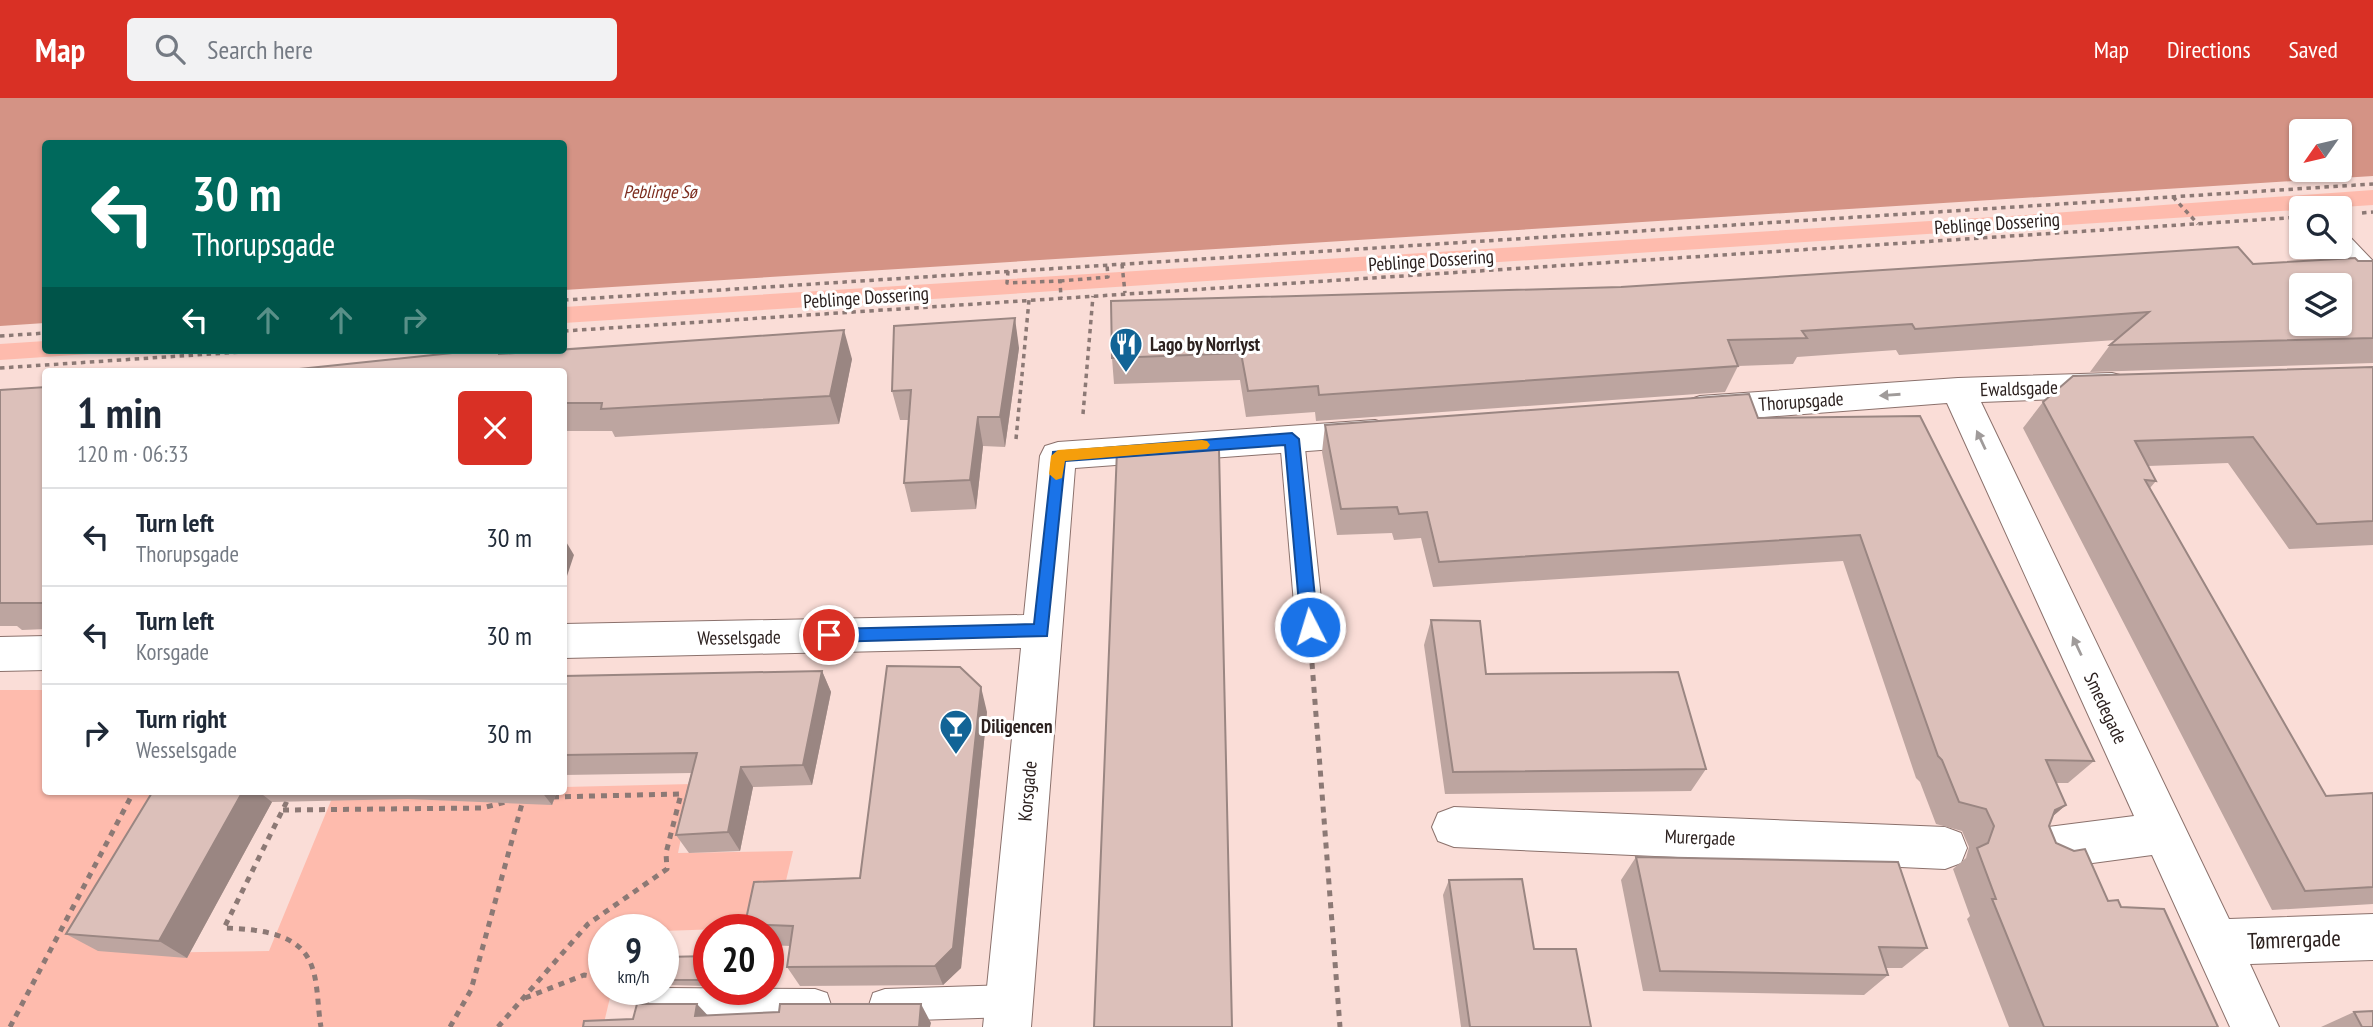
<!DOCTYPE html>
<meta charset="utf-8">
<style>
body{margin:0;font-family:"PT Sans Narrow",sans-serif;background:#f2f2f3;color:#1f2937;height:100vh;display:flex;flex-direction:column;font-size:26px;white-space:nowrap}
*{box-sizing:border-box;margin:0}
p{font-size:23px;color:#747a83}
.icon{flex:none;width:38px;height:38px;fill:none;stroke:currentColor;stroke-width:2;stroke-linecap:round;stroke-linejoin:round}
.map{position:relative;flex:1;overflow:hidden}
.details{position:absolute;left:42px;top:270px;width:525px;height:427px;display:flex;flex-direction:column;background:#fff;border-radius:7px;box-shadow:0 2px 5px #0004}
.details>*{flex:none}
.hud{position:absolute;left:42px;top:42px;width:525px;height:214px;border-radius:7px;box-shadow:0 2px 5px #0004;background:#00695c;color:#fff;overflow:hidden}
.needle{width:46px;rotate:236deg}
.controls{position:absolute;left:2289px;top:21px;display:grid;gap:14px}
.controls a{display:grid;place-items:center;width:63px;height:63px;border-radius:7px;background:#fff;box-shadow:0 2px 5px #0004;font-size:35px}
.speed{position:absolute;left:588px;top:816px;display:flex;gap:14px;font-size:35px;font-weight:700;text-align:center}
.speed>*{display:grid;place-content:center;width:91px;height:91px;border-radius:50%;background:#fff;box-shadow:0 2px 5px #0004;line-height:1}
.speed small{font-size:18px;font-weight:400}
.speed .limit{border:10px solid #d22;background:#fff;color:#111}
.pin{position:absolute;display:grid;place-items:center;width:60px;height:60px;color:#fff;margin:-30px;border:4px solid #fff;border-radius:50%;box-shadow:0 2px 7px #0007}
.me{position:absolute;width:77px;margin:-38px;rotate:355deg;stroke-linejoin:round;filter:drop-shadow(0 0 5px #0008)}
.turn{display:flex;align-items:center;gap:24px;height:147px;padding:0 35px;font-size:32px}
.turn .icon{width:91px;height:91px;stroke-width:2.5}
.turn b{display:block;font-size:49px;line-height:60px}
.lanes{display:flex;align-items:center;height:66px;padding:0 35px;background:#0003;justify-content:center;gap:35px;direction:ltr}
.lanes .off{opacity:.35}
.round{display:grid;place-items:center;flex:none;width:74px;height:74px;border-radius:7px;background:#f2f2f3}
.summary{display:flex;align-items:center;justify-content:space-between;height:119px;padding:0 35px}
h1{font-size:42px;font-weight:700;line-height:52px}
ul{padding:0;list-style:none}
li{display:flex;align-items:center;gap:21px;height:98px;padding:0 35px;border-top:2px solid #e0e1e3}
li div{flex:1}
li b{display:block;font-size:26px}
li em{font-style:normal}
header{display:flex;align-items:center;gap:42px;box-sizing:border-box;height:98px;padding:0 35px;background:#d93025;color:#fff}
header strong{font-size:33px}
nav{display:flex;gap:38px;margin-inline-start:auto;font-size:24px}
.search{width:490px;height:63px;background:#f2f2f3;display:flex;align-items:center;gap:18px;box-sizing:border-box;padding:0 24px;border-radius:7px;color:#747a83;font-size:26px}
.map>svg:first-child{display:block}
.green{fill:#febbad}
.water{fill:#d49385;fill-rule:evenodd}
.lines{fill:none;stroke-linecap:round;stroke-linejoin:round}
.lane-casing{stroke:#8b716c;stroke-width:2}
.street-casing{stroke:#8b716c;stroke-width:2}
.path-far1{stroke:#8c7975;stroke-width:3.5;stroke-dasharray:4.5 4.5;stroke-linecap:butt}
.path{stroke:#8c7975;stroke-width:5;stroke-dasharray:6 6;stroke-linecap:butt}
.lane{fill:#fff;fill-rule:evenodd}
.street{fill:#fff;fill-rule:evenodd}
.wall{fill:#bda5a0}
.shaded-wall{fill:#9a8682}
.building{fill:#dcc0ba;stroke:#9a8682;stroke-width:2;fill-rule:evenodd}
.oneway{fill:#a09b9a}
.route{fill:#1a73e8;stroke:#114b97;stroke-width:2}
.slow{fill:#f59e0b}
.labels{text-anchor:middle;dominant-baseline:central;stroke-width:6;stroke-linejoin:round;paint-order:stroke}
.far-water-label{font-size:18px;font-style:italic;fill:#7d2e20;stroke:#fff}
.street-label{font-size:19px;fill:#2c211f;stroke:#fff}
.poi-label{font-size:19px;font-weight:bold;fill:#2c211f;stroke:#fff;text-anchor:start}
.near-street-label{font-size:23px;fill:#2c211f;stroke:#fff}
</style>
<header>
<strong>Map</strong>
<div class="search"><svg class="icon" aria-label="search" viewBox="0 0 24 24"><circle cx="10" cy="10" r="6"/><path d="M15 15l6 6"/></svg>Search here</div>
<nav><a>Map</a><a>Directions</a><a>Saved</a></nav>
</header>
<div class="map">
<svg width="2373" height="929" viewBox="0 0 2373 929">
<rect width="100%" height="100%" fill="#faddd7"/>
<!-- green -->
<g class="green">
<polygon points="2373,92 2373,107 564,225 564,209 2026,117"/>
<polygon points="45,243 46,252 149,252 0,262 0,246"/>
<polygon points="0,592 45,592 46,693 210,693 134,855 269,853 335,693 564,693 564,689 692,686 678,755 793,753 775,829 663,833 604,831 604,891 612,891 603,929 0,929"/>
</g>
<!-- water -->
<path class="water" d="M 0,0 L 2373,0 L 2373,78 L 564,192 L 564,46 L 46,46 L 45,225 L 0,228 ZM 2301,33 L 2340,33 L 2340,72 L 2301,72 Z"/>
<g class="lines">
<defs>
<g id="lane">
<polygon points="2340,138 2350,139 2373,163 2373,183 2365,181 2334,149 2340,149"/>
<polygon points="1292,332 1301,335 1304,341 1324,529 1320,537 1310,540 1300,537 1296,529 1280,341 1283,335"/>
<polygon points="1009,887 1021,891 1025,903 1021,915 1009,919 885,923 873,919 869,907 873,895 885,891"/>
<polygon points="664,890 815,891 827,895 831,907 827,919 815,923 664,922 652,918 648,906 652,894"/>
</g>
<g id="street">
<polygon points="2112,275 2124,278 2129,287 2124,296 2112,299 1981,304 2229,821 2373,816 2373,862 2250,866 2279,929 2230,929 2152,757 2048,771 2032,765 2026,750 2032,735 2048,729 2134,718 1947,305 1700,324 1688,320 1682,311 1688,302 1700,298 1958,280"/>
<polygon points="1375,322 1388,326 1393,335 1388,344 1375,348 1075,370 1031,929 983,929 1021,550 564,560 564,526 1024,517 1040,358 1045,348 1058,344"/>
<polygon points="46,538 46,572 0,573 0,539"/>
<polygon points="1454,709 1945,729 1961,735 1967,750 1961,765 1945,771 1454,749 1438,743 1432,729 1438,715"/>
</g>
</defs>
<!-- lane casing -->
<use href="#lane" class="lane-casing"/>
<!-- street casing -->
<use href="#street" class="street-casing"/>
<!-- path-far1 -->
<g class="path-far1">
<polyline points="2173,99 2198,126"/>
<polyline points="2362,115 2373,114"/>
<polyline points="1122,166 1125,195"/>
<polyline points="1008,173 1007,185 1060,183 1061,200"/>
<polyline points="1060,183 1108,179 1107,167"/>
<polyline points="564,202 2373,86"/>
<polyline points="564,233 2301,119"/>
<polyline points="0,238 46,235"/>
<polyline points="0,270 271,252"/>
<polyline points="1083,316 1093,198"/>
<polyline points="1016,341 1029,202"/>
</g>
<!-- path -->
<g class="path">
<polyline points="1312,565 1340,929"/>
<path d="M 292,693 L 224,830 C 251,831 293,833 308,860 C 319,879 317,908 321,929"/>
<polyline points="283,712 482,710 506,704"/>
<polyline points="525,900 584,877 604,880"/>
<polyline points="10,929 134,693"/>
<polyline points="450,929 471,892 523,702"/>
<polyline points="498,929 588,826 667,771 666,755 681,696 550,699"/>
</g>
<!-- lane -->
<use href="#lane" class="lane"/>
<!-- street -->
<use href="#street" class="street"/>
</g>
<!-- wall -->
<g class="wall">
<polygon points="2373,163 2373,265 2090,274 2110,247 2116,242 1899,257 1896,252 1797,259 1793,266 1738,268 1725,294 1316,323 1315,314 1246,319 1240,282 1114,286 1112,260 1621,189 2253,166"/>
<polygon points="1019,250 1005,349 983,348 976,411 911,414 904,385 909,322 900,322 892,293"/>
<polygon points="503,256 852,261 839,326 615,339 612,333 564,333 564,273"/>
<polygon points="2373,269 2373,447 2289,451 2228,365 2148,368 2156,383 2150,390 2326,698 2373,695 2373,806 2272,812 2023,330 2043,304"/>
<polygon points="46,289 46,531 22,532 17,528 0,528 0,292"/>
<polygon points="1758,320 2094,663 2068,685 2056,685 2066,707 2053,718 2049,728 2056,745 2108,803 2121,809 2218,929 2009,929 1967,821 1970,818 1953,771 1966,760 1969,749 1962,733 1936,726 1920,684 1916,680 1843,463 1433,489 1421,440 1394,442 1392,435 1337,437 1322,354 1325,327"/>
<polygon points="1431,522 1486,576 1706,671 1691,693 1445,696 1424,547"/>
<polygon points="822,573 831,594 812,687 753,689 740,753 689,755 676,737 691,675 564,677 564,578"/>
<polygon points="987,614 961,870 943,887 800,888 787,869 790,848 768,847 768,831 749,831 745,826 860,780"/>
<polygon points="153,693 557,693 552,707 408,701 272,704 187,860 98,853 66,836"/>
<polygon points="1636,759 1927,850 1902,870 1886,870 1888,877 1864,897 1643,893 1621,782"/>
<polygon points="1449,782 1534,851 1591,929 1461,929 1443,797"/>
<polygon points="709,858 709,888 665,887 663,886 663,882"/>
<polygon points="2354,914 2373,929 2321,929"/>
</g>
<!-- shaded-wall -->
<g class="shaded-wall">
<polygon points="1015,220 1019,250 1005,349 1000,319"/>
<polygon points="844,232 852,261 839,326 830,298"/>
<polygon points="978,319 983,348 976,411 970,382"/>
<polygon points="565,442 574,457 564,487 564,447"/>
<polygon points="822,573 831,594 812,687 803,667"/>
<polygon points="981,589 987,614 961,870 943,887 935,868"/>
<polygon points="741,669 753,689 740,753 728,734"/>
<polygon points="243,693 258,693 272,704 187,860 159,843"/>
<polygon points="541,693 557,693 552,707"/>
<polygon points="2066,707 2040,729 2055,712"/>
<polygon points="697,906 715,925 695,918"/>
<polygon points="921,906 931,925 930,929 919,929"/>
</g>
<!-- building -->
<g class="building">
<path d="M 2238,149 L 2253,166 L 2355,160 L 2358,163 L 2373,163 L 2373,240 L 2110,247 L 2149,214 L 1915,231 L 1912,226 L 1802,233 L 1807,240 L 1728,242 L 1738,268 L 1319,297 L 1318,288 L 1248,293 L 1241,255 L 1112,260 L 1111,203 L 1621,189 ZM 2301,187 L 2340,187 L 2340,226 L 2301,226 Z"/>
<polygon points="1015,220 1000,319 978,319 970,382 904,385 911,292 892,293 894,228"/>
<polygon points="844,232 830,298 601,311 602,305 564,305 564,273 280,273 481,252 499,252 499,256"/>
<polygon points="2373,269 2373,423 2317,426 2253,339 2135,343 2156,383 2145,382 2326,698 2373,695 2373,789 2305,793 2043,304 2073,278"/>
<polygon points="46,289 46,505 0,505 0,292"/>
<polygon points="1749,296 1758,320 1920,318 2094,663 2046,662 2066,707 2055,712 2049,728 2056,745 2074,753 2085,751 2108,803 2118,802 2121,809 2164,811 2218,929 2044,929 1992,801 1996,801 1977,750 1988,745 1994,728 1986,711 1959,704 1942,662 1938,658 1860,437 1439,464 1427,414 1399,416 1397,409 1341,411 1325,327"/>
<polygon points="1117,352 1219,352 1232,929 1094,929"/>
<polygon points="1431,522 1480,523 1486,576 1678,574 1706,671 1453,674"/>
<polygon points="887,568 960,569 981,589 953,850 935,868 787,869 793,828 745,826 754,784 860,780"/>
<polygon points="822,573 803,667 741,669 728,734 676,737 697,655 564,657 564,578"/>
<polygon points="153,693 243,693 159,843 66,836"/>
<polygon points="1636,759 1898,764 1927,850 1879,849 1888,877 1660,873"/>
<polygon points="1522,781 1534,851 1576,851 1591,929 1470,929 1449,782"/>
<polygon points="709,858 709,882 663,882 663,866 665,859"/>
<polygon points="637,906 697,906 695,918 779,914 780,906 921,906 919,929 583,929 584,923 633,921"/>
<polygon points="2373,913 2373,929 2362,929 2354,914"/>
</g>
<!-- one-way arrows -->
<defs><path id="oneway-solid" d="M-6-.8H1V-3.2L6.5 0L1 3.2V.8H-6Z" transform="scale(1.75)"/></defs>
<g class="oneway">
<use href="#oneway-solid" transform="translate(1890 297) rotate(176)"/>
<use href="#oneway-solid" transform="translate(1981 342) rotate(-115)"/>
<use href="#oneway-solid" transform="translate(2077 548) rotate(-115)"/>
</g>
<!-- route -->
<polygon class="route" points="1292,335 1299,341 1318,529 1316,534 1304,534 1301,529 1285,347 1065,363 1047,538 829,544 823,542 821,537 823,533 829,531 1034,526 1053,354"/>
<!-- slow -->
<polygon class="slow" points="1202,342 1207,343 1210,347 1207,351 1065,363 1062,380 1056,382 1049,376 1051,358 1058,352"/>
<!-- icons -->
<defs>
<symbol id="restaurant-pin" viewBox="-11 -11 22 30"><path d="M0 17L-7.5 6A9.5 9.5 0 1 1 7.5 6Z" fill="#126496" stroke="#fff"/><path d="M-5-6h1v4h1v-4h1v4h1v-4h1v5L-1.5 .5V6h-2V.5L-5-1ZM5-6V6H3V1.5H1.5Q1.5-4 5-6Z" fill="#fff"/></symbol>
<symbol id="bar-pin" viewBox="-11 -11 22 30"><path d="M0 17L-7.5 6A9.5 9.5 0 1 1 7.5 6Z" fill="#126496" stroke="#fff"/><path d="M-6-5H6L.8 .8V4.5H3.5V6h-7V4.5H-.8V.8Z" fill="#fff"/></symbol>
</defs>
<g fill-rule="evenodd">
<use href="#restaurant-pin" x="1107" y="227" width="38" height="52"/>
<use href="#bar-pin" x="937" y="609" width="38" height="52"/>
</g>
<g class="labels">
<!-- far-water labels -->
<g class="far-water-label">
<text x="660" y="93">Peblinge Sø</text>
</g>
<!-- street labels -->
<g class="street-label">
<text transform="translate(1997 125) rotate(-4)">Peblinge Dossering</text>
<text transform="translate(1431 162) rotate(-4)">Peblinge Dossering</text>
<text transform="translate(866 199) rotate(-4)">Peblinge Dossering</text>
<text transform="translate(2019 290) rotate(-2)">Ewaldsgade</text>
<text transform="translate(1801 303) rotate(-4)">Thorupsgade</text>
<text transform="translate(739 539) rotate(-1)">Wesselsgade</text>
<text transform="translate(2106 610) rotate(65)">Smedegade</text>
<text transform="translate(1027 693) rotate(-85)">Korsgade</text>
<text transform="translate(1700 739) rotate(2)">Murergade</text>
</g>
<!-- poi labels -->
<g class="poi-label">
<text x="1150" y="246">Lago by Norrlyst</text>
<text x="981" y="628">Diligencen</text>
</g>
<!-- near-street labels -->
<g class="near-street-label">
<text transform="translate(2294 841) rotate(-2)">Tømrergade</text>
</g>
</g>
</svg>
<div class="controls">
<a><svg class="needle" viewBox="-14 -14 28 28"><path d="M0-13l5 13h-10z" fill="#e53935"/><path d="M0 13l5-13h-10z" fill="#747a83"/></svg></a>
<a><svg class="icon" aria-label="search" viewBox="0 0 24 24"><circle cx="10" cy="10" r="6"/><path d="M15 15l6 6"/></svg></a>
<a><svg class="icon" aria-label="layers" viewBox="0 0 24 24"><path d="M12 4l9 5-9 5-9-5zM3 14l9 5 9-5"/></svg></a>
</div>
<div class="speed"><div>9<small>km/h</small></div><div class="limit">20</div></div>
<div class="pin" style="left:829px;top:537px;background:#d93025"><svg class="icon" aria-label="arrive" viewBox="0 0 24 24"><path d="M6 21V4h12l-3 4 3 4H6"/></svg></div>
<svg class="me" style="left:1310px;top:529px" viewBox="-20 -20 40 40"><circle r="17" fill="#1a73e8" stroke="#fff" stroke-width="3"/><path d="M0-11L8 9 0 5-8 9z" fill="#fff"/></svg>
<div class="hud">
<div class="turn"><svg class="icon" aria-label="left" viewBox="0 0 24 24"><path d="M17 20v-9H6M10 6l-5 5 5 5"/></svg><div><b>30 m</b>Thorupsgade</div></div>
<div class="lanes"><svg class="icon" aria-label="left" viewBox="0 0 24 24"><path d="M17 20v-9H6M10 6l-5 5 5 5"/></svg><svg class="icon off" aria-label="ahead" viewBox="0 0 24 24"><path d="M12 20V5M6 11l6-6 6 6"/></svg><svg class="icon off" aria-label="ahead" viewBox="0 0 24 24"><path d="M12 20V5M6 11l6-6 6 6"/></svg><svg class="icon off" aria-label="right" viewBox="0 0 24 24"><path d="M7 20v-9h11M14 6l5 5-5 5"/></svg></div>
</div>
<section class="details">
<div class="summary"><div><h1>1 min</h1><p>120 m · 06:33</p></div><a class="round" style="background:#d93025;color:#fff"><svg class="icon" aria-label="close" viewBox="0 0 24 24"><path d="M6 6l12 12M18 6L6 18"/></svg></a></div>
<ul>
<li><svg class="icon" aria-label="left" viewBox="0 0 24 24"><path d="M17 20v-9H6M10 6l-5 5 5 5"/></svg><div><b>Turn left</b><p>Thorupsgade</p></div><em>30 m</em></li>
<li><svg class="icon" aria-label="left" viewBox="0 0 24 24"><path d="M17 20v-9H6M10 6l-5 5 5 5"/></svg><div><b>Turn left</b><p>Korsgade</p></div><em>30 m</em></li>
<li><svg class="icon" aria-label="right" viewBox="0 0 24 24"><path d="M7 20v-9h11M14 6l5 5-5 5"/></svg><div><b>Turn right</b><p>Wesselsgade</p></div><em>30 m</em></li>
</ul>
</section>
</div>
